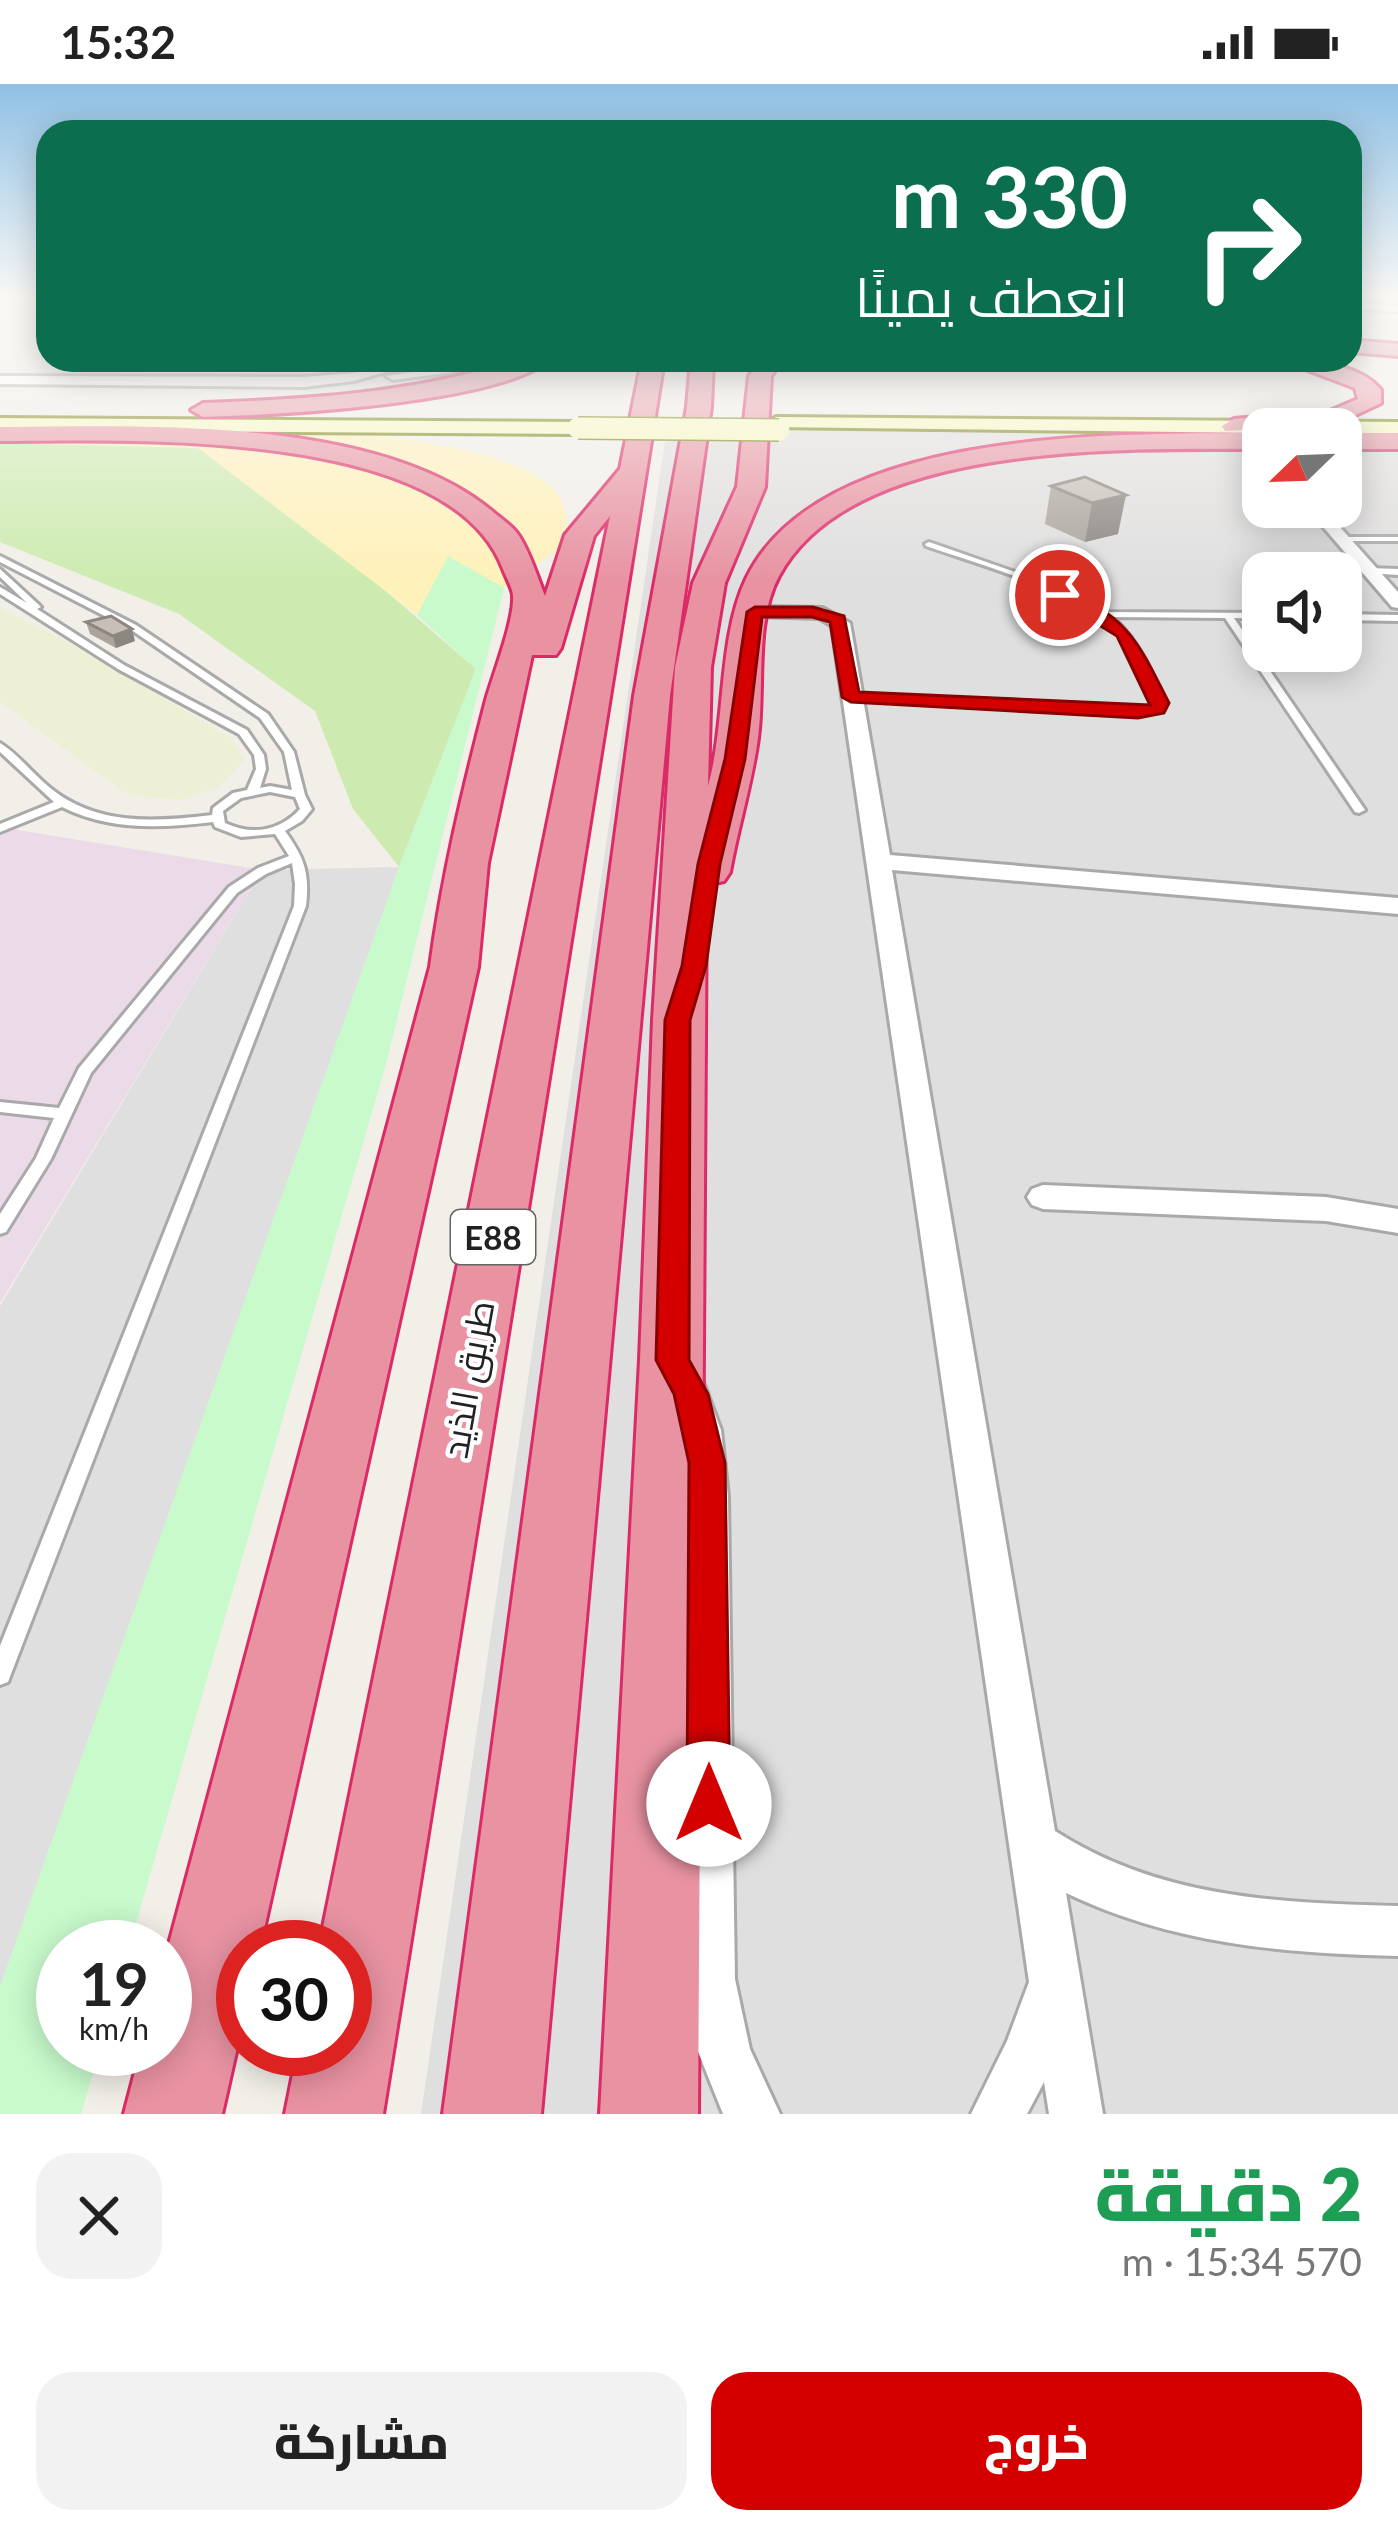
<!DOCTYPE html>
<html lang="ar">
<meta charset="utf-8">
<style>
body{margin:0;font-family:Lato,Cairo,sans-serif;background:#f2f2f2;color:#222;direction:rtl;height:100vh;display:flex;flex-direction:column;font-size:45px;white-space:nowrap}
*{box-sizing:border-box;margin:0}
p{font-size:39px;color:#767676}
.icon{flex:none;width:66px;height:66px;fill:none;stroke:currentColor;stroke-width:2;stroke-linecap:round;stroke-linejoin:round}
.map{position:relative;height:2030px;overflow:hidden;direction:ltr}
.panel{display:flex;flex-direction:column;background:#fff;flex:1}
.panel>*{flex:none}
.guide{position:absolute;left:36px;top:36px;width:1326px;height:252px;border-radius:36px;box-shadow:0 6px 30px #0003;direction:rtl;background:#0b6e4f;color:#fff;overflow:hidden}
.needle{width:78px;rotate:247deg}
.controls{position:absolute;left:1242px;top:324px;display:grid;gap:24px}
.controls a{display:grid;place-items:center;width:120px;height:120px;border-radius:24px;background:#fff;box-shadow:0 6px 30px #0003;font-size:60px}
.speed{position:absolute;left:36px;top:1836px;display:flex;gap:24px;font-size:60px;font-weight:700;text-align:center}
.speed>*{display:grid;place-content:center;width:156px;height:156px;border-radius:50%;background:#fff;box-shadow:0 6px 30px #0003;line-height:1}
.speed small{font-size:30px;font-weight:400}
.speed .limit{border:18px solid #d22;background:#fff;color:#111}
.pin{position:absolute;display:grid;place-items:center;width:102px;height:102px;color:#fff;margin:-51px;border:6px solid #fff;border-radius:50%;box-shadow:0 3px 12px #0007}
.me{position:absolute;width:132px;margin:-66px;rotate:0deg;stroke-linejoin:round;filter:drop-shadow(0 0 9px #0008)}
.turn{display:flex;align-items:center;gap:42px;height:252px;padding:0 36px;font-size:54px}
.turn .icon{width:156px;height:156px;stroke-width:2.5}
.turn b{display:block;font-size:84px;line-height:102px}
.round{display:grid;place-items:center;flex:none;width:126px;height:126px;border-radius:36px;background:#f2f2f2}
.overview{display:flex;align-items:center;justify-content:space-between;height:204px;padding:0 36px}
h1{font-size:72px;font-weight:800;line-height:90px;color:#1e9e55}
.primary-button{display:flex;gap:24px;margin-top:auto;padding:24px 36px}
.primary-button a{flex:1;height:138px;border-radius:36px;background:#d40000;color:#fff;font-size:48px;font-weight:800;line-height:138px;text-align:center}
.primary-button a+a{background:#f2f2f2;color:#222}
.status{display:flex;justify-content:space-between;align-items:center;height:84px;padding:0 60px;background:#fff;direction:ltr}
.status svg{height:33px;fill:currentColor}
.map>svg:first-child{display:block}
.residential{fill:#e0dfdf;fill-rule:evenodd}
.industrial{fill:#ebdbe8}
.farmland{fill:#eef0d5}
.grass{fill:#cdebb0}
.sand{fill:#fff1ba}
.park{fill:#c8facc}
.lines{fill:none;stroke-linecap:round;stroke-linejoin:round}
.service-casing{stroke:#a9a9a9;stroke-width:6}
.minor-casing{stroke:#a9a9a9;stroke-width:6}
.tertiary-casing{stroke:#a9a9a9;stroke-width:6}
.secondary-casing{stroke:#707d05;stroke-width:6}
.motorway-casing{stroke:#dc2a67;stroke-width:6}
.service{fill:#fff;fill-rule:evenodd}
.minor{fill:#fff;fill-rule:evenodd}
.tertiary{fill:#fff;fill-rule:evenodd}
.secondary{fill:#f7fabf;fill-rule:evenodd}
.motorway{fill:#e892a2;fill-rule:evenodd}
.secondary-bridge-casing{stroke:#707d05;stroke-width:24;stroke-linecap:butt}
.secondary-bridge{stroke:#f7fabf;stroke-width:21}
.wall{fill:#aba49e}
.shaded-wall{fill:#8b8681}
.building{fill:#c7bfb8;stroke:#8b8681;stroke-width:3}
.route{fill:#d40000;stroke:#8a0000;stroke-width:3}
.labels{text-anchor:middle;dominant-baseline:central;stroke-width:9;stroke-linejoin:round;paint-order:stroke}
.shield{fill:#fff;stroke:#646464;stroke-width:3}
.shield-label{font-size:33px;font-weight:bold;fill:#222}
.street-label{font-size:36px;fill:#222;stroke:#fff}
</style>
<div class="status"><b>15:32</b><svg viewBox="0 0 49 12"><path d="M0 12V9h3v3zM5 12V6h3v6zM10 12V3h3v9zM15 12V0h3v12zM26 1h20v11H26zM47 4h2v5h-2z"/></svg></div>
<div class="map">
<svg width="1398" height="2030" viewBox="0 0 1398 2030">
<rect width="100%" height="100%" fill="#f2efe9"/>
<!-- residential -->
<g class="residential">
<path d="M 667,342 L 1263,347 L 1263,423 L 1341,423 L 1341,347 L 1398,348 L 1398,2030 L 421,2030 ZM 1263,489 L 1341,489 L 1341,567 L 1263,567 Z"/>
<polygon points="399,783 0,1961 0,1222 262,786"/>
</g>
<!-- industrial -->
<polygon class="industrial" points="0,743 262,786 0,1219"/>
<!-- farmland -->
<polygon class="farmland" points="0,524 77,563 231,654 244,676 221,702 181,716 128,711 0,618"/>
<!-- grass -->
<polygon class="grass" points="0,357 216,360 476,585 399,783 353,725 315,627 179,530 0,458"/>
<!-- sand -->
<path class="sand" d="M 0,339 C 106,342 502,328 559,412 C 566,423 567,445 569,457 L 504,504 L 448,473 L 417,531 L 198,364 L 0,359 Z"/>
<!-- park -->
<polygon class="park" points="448,472 504,504 386,980 129,1863 63,1863 63,1965 100,1965 81,2030 0,2030 0,1902 399,783 476,585 417,531"/>
<g class="lines">
<defs>
<g id="service">
<polygon points="8,213 0,218 1,213"/>
<polygon points="364,276 370,276 356,294 352,294"/>
<polygon points="1342,453 1398,453 1398,457 1339,457 1338,455"/>
<path d="M 929,458 L 1035,495 L 1103,528 L 1263,529 L 1263,535 L 1234,534 L 1365,726 L 1359,729 L 1355,728 L 1225,534 L 1112,533 C 1139,557 1153,588 1165,622 L 1138,632 L 847,615 L 847,611 L 851,610 L 1137,626 L 1154,620 C 1147,597 1137,572 1122,553 C 1086,509 980,481 926,462 L 925,460 Z"/>
<path d="M 0,472 L 136,541 L 268,630 L 294,668 L 305,711 L 312,725 L 302,737 L 285,747 C 304,773 310,789 306,822 L 11,1590 L 8,1598 L 0,1601 L 0,1562 L 294,822 L 295,800 L 292,779 L 266,790 L 237,809 L 91,989 L 51,1075 L 6,1148 L 0,1150 L 0,1130 L 36,1074 L 54,1034 L 0,1028 L 0,1018 L 59,1024 L 79,984 L 229,803 L 258,784 L 289,772 L 275,750 L 241,753 L 215,743 L 213,738 C 161,744 110,747 62,723 L 0,748 L 0,740 L 54,718 L 0,668 L 0,659 C 18,670 32,689 49,703 C 96,742 155,738 212,731 L 213,724 L 233,709 L 247,706 L 256,685 L 254,671 L 239,650 L 118,585 L 0,510 L 0,503 L 27,519 L 0,493 L 0,485 L 39,521 L 41,523 L 37,525 L 124,581 L 247,646 L 264,671 L 266,685 L 260,704 L 270,702 L 292,706 L 284,668 L 260,634 L 130,545 L 0,478 ZM 270,708 L 295,713 L 300,725 C 280,747 252,752 225,739 L 223,727 L 241,714 Z"/>
<polygon points="1370,484 1398,485 1398,491 1367,489 1367,485"/>
<polygon points="1341,530 1398,531 1398,537 1341,536"/>
</g>
<g id="minor">
<polygon points="1350,218 1398,222 1398,228 1350,224"/>
<polygon points="1306,423 1322,423 1398,508 1398,524 1392,523"/>
<path d="M 755,523 L 823,524 L 850,539 L 890,771 L 1398,814 L 1398,830 L 892,786 L 1055,1747 C 1159,1814 1277,1819 1398,1822 L 1398,1872 C 1281,1869 1173,1860 1066,1809 L 1103,2030 L 1049,2030 L 1044,1998 L 1027,2030 L 971,2030 L 1007,1957 L 1029,1898 L 832,542 L 819,534 L 749,532 L 746,528 Z"/>
<polygon points="1043,1101 1326,1113 1398,1125 1398,1149 1326,1137 1043,1125 1032,1121 1027,1113 1032,1105"/>
<polygon points="690,1294 703,1298 721,1346 728,1413 735,1895 750,1965 780,2030 723,2030 697,1965 683,1895 688,1413 683,1346 671,1309 677,1298"/>
</g>
<g id="tertiary">
<polygon points="403,276 427,276 354,297 304,303 0,300 0,292 304,293 354,289"/>
<polygon points="497,276 543,276 393,296 386,292"/>
</g>
<g id="secondary">
<polygon points="776,333 1398,338 1398,350 1341,349 1341,345 1263,345 1263,349 769,343 767,339"/>
<polygon points="0,334 578,338 588,344 578,350 0,346"/>
</g>
<g id="motorway">
<polygon points="1350,256 1398,260 1398,272 1350,268"/>
<path d="M 516,276 L 549,276 C 498,320 275,331 203,333 L 191,326 L 203,319 C 309,315 415,309 516,276 Z"/>
<path d="M 642,276 L 664,276 L 383,2030 L 285,2030 L 298,1965 L 345,1965 L 345,1863 L 319,1863 L 610,432 L 594,452 L 561,564 L 556,571 L 532,571 L 488,779 L 478,883 L 260,1863 L 243,1863 L 243,1937 L 222,2030 L 124,2030 L 141,1965 L 165,1965 L 165,1875 L 430,883 C 442,792 463,705 486,616 C 493,591 515,535 513,511 C 512,503 506,493 503,485 C 449,342 128,357 0,357 L 0,343 C 143,342 378,332 492,427 C 501,435 513,442 519,452 C 530,469 537,492 545,512 L 565,451 L 620,385 Z"/>
<polygon points="691,276 713,276 711,323 670,612 541,2030 443,2030 634,612 687,323"/>
<path d="M 761,276 L 783,276 L 771,292 L 765,403 L 725,499 L 711,583 L 708,702 C 726,638 718,554 746,495 C 820,342 1118,350 1263,349 L 1263,365 C 1129,365 853,355 779,492 C 754,538 765,603 758,654 C 752,699 738,743 730,788 L 724,797 L 706,801 L 698,2030 L 600,2030 L 640,1276 L 653,936 L 675,583 L 693,499 L 737,403 L 749,292 Z"/>
<path d="M 1281,276 C 1313,276 1360,280 1381,306 L 1381,319 L 1334,341 L 1225,347 L 1222,342 L 1234,335 L 1330,327 L 1358,315 L 1355,304 Z"/>
<rect x="1341" y="349" width="57" height="16"/>
</g>
</defs>
<!-- service casing -->
<use href="#service" class="service-casing"/>
<!-- minor casing -->
<use href="#minor" class="minor-casing"/>
<!-- tertiary casing -->
<use href="#tertiary" class="tertiary-casing"/>
<!-- secondary casing -->
<use href="#secondary" class="secondary-casing"/>
<!-- motorway casing -->
<use href="#motorway" class="motorway-casing"/>
<!-- service -->
<use href="#service" class="service"/>
<!-- minor -->
<use href="#minor" class="minor"/>
<!-- tertiary -->
<use href="#tertiary" class="tertiary"/>
<!-- secondary -->
<use href="#secondary" class="secondary"/>
<!-- motorway -->
<use href="#motorway" class="motorway"/>
<defs>
<polyline id="secondary-bridge" points="578,344 779,346"/>
</defs>
<!-- secondary-bridge casing -->
<use href="#secondary-bridge" class="secondary-bridge-casing"/>
<!-- secondary-bridge -->
<use href="#secondary-bridge" class="secondary-bridge"/>
</g>
<!-- wall -->
<g class="wall">
<polygon points="1085,393 1118,450 1085,458 1045,440 1051,402"/>
<polygon points="86,538 135,557 116,564 90,550"/>
</g>
<!-- shaded-wall -->
<g class="shaded-wall">
<polygon points="1126,411 1118,450 1085,458 1092,419"/>
<polygon points="132,545 135,557 116,564 113,552"/>
</g>
<!-- building -->
<g class="building">
<polygon points="1085,393 1126,411 1092,419 1051,402"/>
<polygon points="111,532 132,545 113,552 86,538"/>
</g>
<!-- sky -->
<linearGradient id="sky" x2="0" y2="1"><stop stop-color="#8fc0e4"/><stop offset="0.43" stop-color="#f9f8f5"/><stop offset="1" stop-color="#f9f8f5" stop-opacity="0"/></linearGradient>
<rect width="1398" height="497" fill="url(#sky)"/>
<!-- route -->
<path class="route" d="M 1060,506 C 1127,529 1139,560 1169,619 L 1164,629 L 1138,634 L 851,618 L 842,613 L 830,538 L 812,533 L 762,533 L 745,675 L 720,780 L 706,882 L 690,936 L 689,1276 L 708,1310 L 725,1379 L 730,1720 L 724,1735 L 709,1741 L 694,1735 L 687,1720 L 689,1379 L 674,1310 L 656,1276 L 665,936 L 682,882 L 698,780 L 725,675 L 747,528 L 755,523 L 813,523 L 844,532 L 859,608 L 1150,621 L 1117,552 L 1055,514 L 1052,511 Z"/>
<g class="labels">
<!-- shield labels -->
<rect class="shield" x="451" y="1126" width="84" height="54" rx="9"/>
<g class="shield-label">
<text x="493" y="1153">E88</text>
</g>
<!-- street labels -->
<g class="street-label">
<text transform="translate(467 1295) rotate(-80)">طريق الذيد</text>
</g>
</g>
</svg>
<div class="controls">
<a><svg class="needle" viewBox="-14 -14 28 28"><path d="M0-13l5 13h-10z" fill="#e53935"/><path d="M0 13l5-13h-10z" fill="#767676"/></svg></a>
<a><svg class="icon" aria-label="sound" viewBox="0 0 24 24"><path d="M4 9h4l5-4v14l-5-4H4zM17 9q2 3 0 6"/></svg></a>
</div>
<div class="speed"><div>19<small>km/h</small></div><div class="limit">30</div></div>
<div class="pin" style="left:1060px;top:511px;background:#d93025"><svg class="icon" aria-label="arrive" viewBox="0 0 24 24"><path d="M6 21V4h12l-3 4 3 4H6"/></svg></div>
<svg class="me" style="left:709px;top:1720px" viewBox="-20 -20 40 40"><circle r="19" fill="#fff"/><path d="M0-13L10 11 0 6-10 11z" fill="#d40000"/></svg>
<div class="guide">
<div class="turn"><svg class="icon" aria-label="right" viewBox="0 0 24 24"><path d="M7 20v-9h11M14 6l5 5-5 5"/></svg><div><b>330 m</b>انعطف يمينًا</div></div>
</div>
</div>
<section class="panel">
<div class="overview"><div><h1>2 دقيقة</h1><p>570 m · 15:34</p></div><a class="round"><svg class="icon" aria-label="close" viewBox="0 0 24 24"><path d="M6 6l12 12M18 6L6 18"/></svg></a></div>
<div class="primary-button"><a>خروج</a><a>مشاركة</a></div>
</section>
